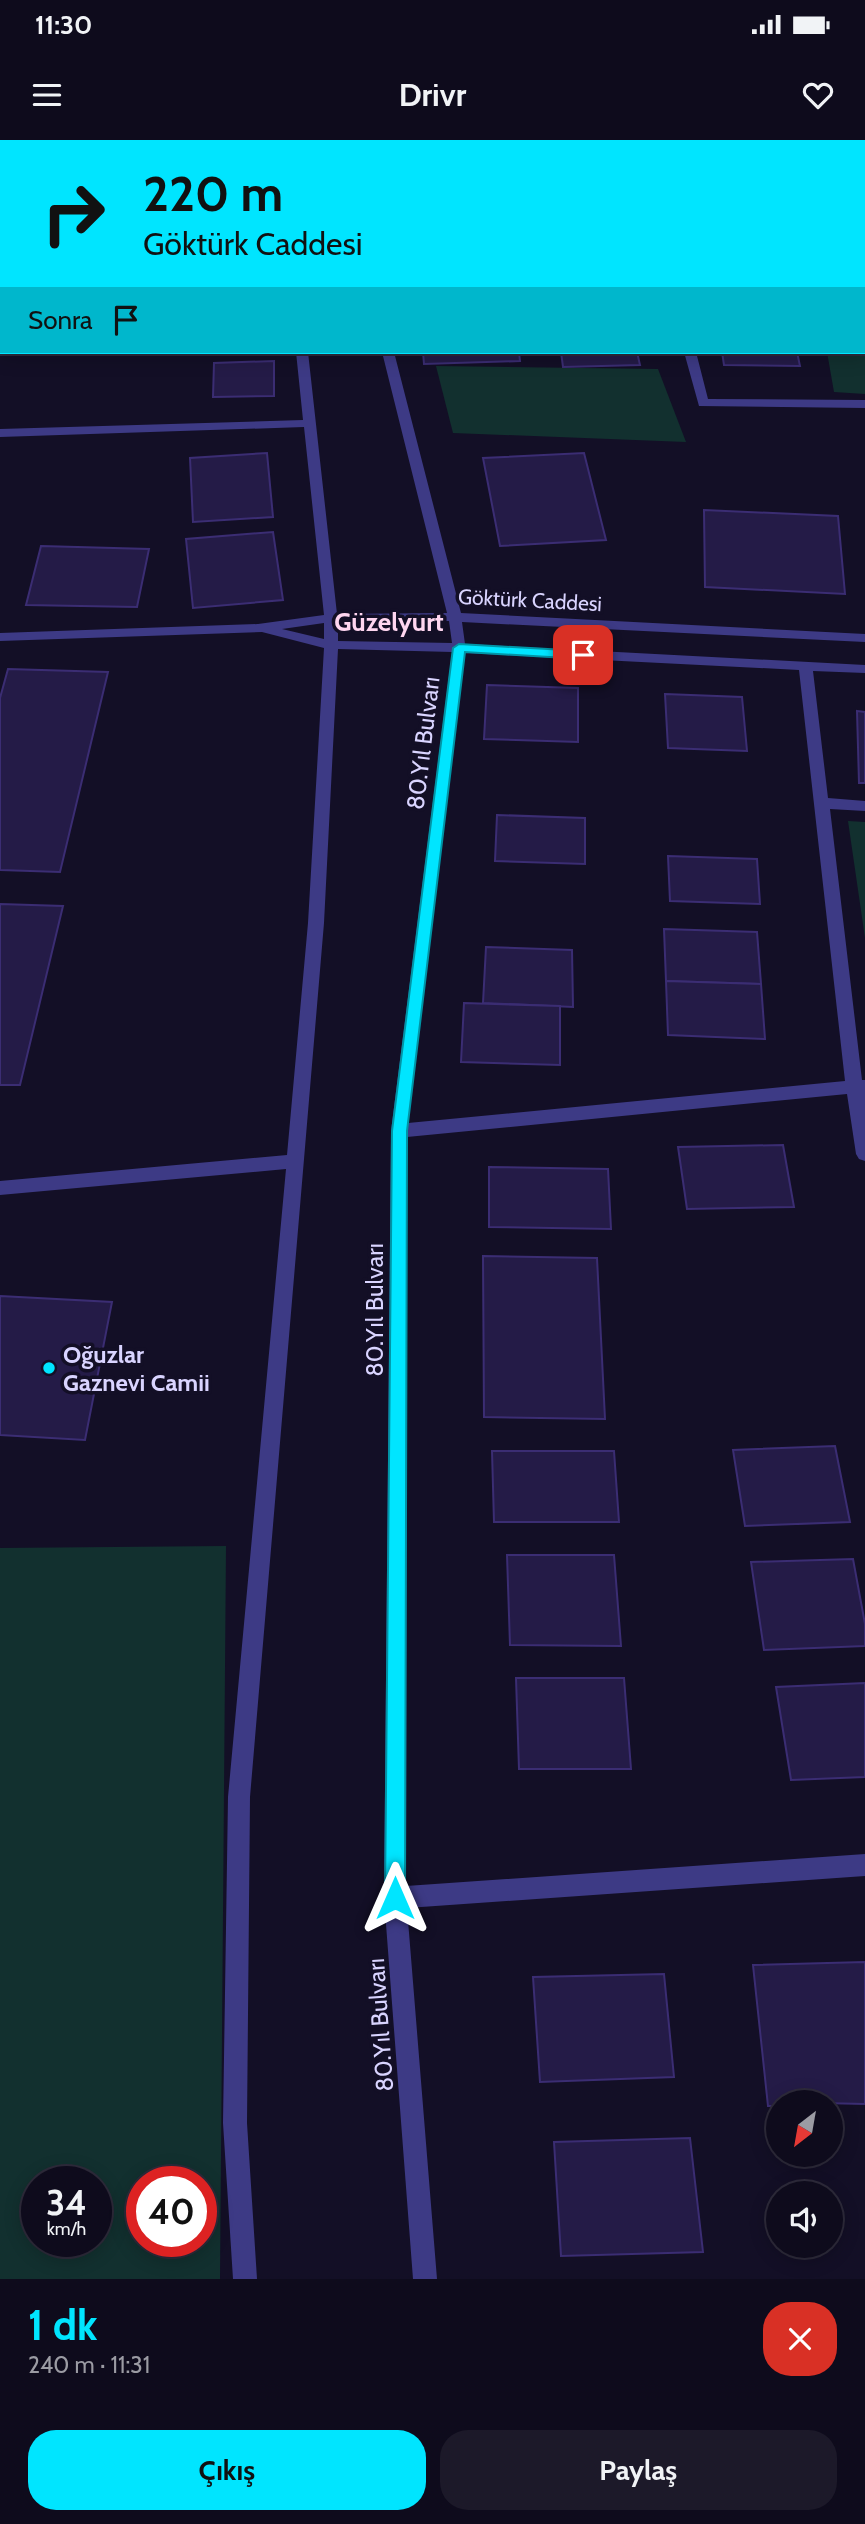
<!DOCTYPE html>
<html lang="tr">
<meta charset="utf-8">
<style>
body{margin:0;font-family:Cabin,sans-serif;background:#1c1929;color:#f1f3f6;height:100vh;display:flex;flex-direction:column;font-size:26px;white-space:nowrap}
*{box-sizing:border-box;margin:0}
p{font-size:23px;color:#9b9ba3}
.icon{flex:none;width:38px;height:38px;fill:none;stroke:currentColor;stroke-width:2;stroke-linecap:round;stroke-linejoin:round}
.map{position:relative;height:2139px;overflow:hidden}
.panel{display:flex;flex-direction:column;background:#0e0b1c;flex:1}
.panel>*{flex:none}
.guide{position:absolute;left:0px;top:0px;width:866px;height:214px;box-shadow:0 4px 18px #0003,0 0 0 2px #2e2b3b;background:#00e5ff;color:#111;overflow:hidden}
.needle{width:46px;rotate:211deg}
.buttons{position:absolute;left:766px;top:1950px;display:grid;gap:14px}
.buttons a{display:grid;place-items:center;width:77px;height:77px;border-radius:50%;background:#0e0b1c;box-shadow:0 4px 18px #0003,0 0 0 2px #2e2b3b;font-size:35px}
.speed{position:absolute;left:21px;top:2026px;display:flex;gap:14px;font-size:35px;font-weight:700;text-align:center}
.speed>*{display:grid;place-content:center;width:91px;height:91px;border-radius:50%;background:#0e0b1c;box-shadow:0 4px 18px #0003,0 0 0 2px #2e2b3b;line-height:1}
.speed small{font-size:18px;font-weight:400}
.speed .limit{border:10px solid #d22;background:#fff;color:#111}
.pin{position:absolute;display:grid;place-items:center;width:60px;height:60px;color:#fff;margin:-30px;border-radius:14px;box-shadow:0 4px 10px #0006}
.me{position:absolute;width:77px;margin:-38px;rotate:0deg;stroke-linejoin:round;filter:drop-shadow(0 0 5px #0008)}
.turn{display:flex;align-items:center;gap:24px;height:147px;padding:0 28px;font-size:32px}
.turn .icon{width:91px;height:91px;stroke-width:2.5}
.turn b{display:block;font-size:49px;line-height:60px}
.then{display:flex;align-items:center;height:66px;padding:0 28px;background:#0003;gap:14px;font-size:26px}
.round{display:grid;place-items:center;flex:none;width:74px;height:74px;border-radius:28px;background:#1c1929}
.overview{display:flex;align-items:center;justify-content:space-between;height:119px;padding:0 28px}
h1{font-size:42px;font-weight:800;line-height:52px;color:#00e5ff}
.action{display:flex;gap:14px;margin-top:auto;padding:14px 28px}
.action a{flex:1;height:80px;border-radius:28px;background:#00e5ff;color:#111;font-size:28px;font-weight:800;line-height:80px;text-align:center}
.action a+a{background:#1c1929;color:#f1f3f6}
.status{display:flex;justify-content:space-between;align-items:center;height:49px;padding:0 35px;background:#0e0b1c;direction:ltr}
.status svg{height:19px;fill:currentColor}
header{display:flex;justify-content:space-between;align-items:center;height:91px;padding:0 28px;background:#0e0b1c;font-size:32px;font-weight:800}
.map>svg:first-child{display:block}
.green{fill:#12302f;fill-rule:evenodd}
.building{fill:#241b47;stroke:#3b2d73;stroke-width:2}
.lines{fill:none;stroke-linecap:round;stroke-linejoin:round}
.minor{fill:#3d3a85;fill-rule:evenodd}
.route{fill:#00e5ff;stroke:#0095a6;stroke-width:2}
.poi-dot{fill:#00e5ff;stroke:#130f26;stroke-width:2.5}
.labels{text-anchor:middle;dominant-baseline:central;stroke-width:7;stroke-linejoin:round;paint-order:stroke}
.far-street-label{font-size:21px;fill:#d9d4ff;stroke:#130f26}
.street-label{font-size:24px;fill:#d9d4ff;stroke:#130f26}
.poi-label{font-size:24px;font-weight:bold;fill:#d9d4ff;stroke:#130f26;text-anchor:start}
.far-district-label{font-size:26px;font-weight:bold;fill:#ffd6f0;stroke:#130f26}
</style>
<div class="status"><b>11:30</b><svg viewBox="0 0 49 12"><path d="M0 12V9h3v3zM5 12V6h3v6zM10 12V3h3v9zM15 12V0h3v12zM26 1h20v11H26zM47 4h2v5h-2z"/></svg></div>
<header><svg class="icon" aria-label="menu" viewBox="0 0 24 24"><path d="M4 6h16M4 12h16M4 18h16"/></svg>Drivr<svg class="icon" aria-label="heart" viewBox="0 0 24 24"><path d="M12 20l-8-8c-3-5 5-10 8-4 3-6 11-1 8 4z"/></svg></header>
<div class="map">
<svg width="865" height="2139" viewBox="0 0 865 2139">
<rect width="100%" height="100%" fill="#130f26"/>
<!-- green -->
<g class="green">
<polygon points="865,66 865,254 834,252 827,212 864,212"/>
<polygon points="436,226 658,229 686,302 453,293"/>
<polygon points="848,681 865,682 865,798"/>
<path d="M 226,1406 L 220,2139 L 0,2139 L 0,1408 ZM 96,2042 L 96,2102 L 37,2102 L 37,2042 ZM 142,2042 L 201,2042 L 201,2102 L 142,2102 Z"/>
</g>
<!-- building -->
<g class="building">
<polygon points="40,0 141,0 39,2"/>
<polygon points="423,212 519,212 520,221 424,224"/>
<polygon points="561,212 637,212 640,225 563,227"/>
<polygon points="722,212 797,212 800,226 724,225"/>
<polygon points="274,221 274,256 213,257 214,223"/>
<polygon points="267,313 273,377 193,382 190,318"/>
<polygon points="584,313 606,400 500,406 483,318"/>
<polygon points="704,370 838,376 845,454 705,447"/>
<polygon points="273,392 283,460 193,468 186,399"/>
<polygon points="41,406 149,409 137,467 26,465"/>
<polygon points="8,529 108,532 60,732 0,730 0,558"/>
<polygon points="487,545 578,548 578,602 484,599"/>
<polygon points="665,554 742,557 747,611 668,608"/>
<polygon points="857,571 865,572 865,643 859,643"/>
<polygon points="497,675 585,678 585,724 495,721"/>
<polygon points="668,716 757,719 760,764 670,761"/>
<polygon points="0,764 63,766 20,945 0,945"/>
<polygon points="664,789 757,792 761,844 666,841"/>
<polygon points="486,807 572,810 573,867 483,863"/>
<polygon points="666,841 761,844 765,899 668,895"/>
<polygon points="464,863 560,866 560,925 461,922"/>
<polygon points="783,1005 794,1067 687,1069 678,1007"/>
<polygon points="489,1027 608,1029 611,1089 489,1087"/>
<polygon points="483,1116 597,1118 605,1279 484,1277"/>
<polygon points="0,1156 112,1162 85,1300 0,1295"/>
<polygon points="835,1306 850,1382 745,1386 733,1310"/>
<polygon points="492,1311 614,1311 619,1382 494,1382"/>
<polygon points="507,1415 614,1415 621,1506 510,1505"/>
<polygon points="853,1419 865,1484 865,1506 764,1510 751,1422"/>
<polygon points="516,1538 624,1538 631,1629 519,1629"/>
<polygon points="865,1543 865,1637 791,1640 776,1547"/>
<polygon points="865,1822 865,1964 779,1962 779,1966 768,1966 753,1825"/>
<polygon points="664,1834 674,1937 540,1942 533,1837"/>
<polygon points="690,1998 703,2112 561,2116 554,2002"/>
</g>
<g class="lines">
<!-- minor -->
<g class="minor">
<polygon points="264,0 274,0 275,2 265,2"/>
<rect x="331" y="0" width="10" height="2"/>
<polygon points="792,0 802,0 803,2 793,2"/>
<rect x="0" y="44" width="2" height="6"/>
<rect x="864" y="54" width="1" height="6"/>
<path d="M 296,212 L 308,212 L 337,474 L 447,473 L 382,212 L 394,212 L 461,473 L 865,494 L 865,502 L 462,482 L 465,504 L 865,525 L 865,533 L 813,531 L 828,658 L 865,661 L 865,671 L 830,669 L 862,940 L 865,940 L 865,1021 L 859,1019 L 856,1014 L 847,954 L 407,997 L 406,1746 L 865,1714 L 865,1736 L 407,1768 L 437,2139 L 413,2139 L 384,1758 L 391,991 L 452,512 L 338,509 L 324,783 L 250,1657 L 247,1983 L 257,2139 L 233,2139 L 223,1983 L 228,1657 L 286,1029 L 0,1055 L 0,1041 L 287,1015 L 308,783 L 324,508 L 262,492 L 0,501 L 0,493 L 258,484 L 324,475 L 304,287 L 0,297 L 0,289 L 303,280 ZM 449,481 L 452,503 L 338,501 L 338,482 ZM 324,483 L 324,499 L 282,489 ZM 465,513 L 799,530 L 845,941 L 408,983 Z"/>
<polygon points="684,212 696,212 708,259 865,260 865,268 699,266"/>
</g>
</g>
<!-- route -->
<polygon class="route" points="459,504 583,511 589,515 583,519 465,512 407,991 405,1758 402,1765 395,1768 388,1765 385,1758 392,991 453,508"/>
<!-- markers -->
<circle class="poi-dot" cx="49" cy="1228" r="7"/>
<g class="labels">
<!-- far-street labels -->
<g class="far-street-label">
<text transform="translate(530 460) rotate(3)">Göktürk Caddesi</text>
</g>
<!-- street labels -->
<g class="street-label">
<text transform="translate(423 603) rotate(-83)">80.Yıl Bulvarı</text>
<text transform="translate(374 1170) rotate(-90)">80.Yıl Bulvarı</text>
<text transform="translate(380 1885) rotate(-94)">80.Yıl Bulvarı</text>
</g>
<!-- poi labels -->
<g class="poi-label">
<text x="63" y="1214">Oğuzlar<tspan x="63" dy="28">Gaznevi Camii</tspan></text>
</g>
<!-- far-district labels -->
<g class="far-district-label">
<text x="389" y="482">Güzelyurt</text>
</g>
</g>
</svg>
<div class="buttons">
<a><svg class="needle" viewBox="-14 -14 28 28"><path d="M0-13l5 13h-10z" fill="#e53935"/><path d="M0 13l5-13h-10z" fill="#9b9ba3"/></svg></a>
<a><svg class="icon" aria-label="sound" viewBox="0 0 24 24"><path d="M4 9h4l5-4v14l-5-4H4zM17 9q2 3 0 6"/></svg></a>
</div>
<div class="speed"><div>34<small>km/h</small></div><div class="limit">40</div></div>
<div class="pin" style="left:583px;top:515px;background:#d93025"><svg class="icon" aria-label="arrive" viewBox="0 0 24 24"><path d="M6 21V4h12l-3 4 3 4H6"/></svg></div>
<svg class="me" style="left:395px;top:1758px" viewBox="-20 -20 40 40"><path d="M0-17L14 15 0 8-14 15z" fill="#00e5ff" stroke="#fff" stroke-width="4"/></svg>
<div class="guide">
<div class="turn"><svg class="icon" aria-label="right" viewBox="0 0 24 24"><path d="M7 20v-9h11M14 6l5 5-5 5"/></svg><div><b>220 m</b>Göktürk Caddesi</div></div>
<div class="then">Sonra<svg class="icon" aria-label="arrive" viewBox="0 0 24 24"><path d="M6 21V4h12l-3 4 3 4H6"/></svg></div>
</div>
</div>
<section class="panel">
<div class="overview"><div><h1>1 dk</h1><p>240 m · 11:31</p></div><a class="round" style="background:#d93025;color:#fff"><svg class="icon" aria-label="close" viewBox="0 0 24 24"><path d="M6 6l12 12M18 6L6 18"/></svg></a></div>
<div class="action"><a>Çıkış</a><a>Paylaş</a></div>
</section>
